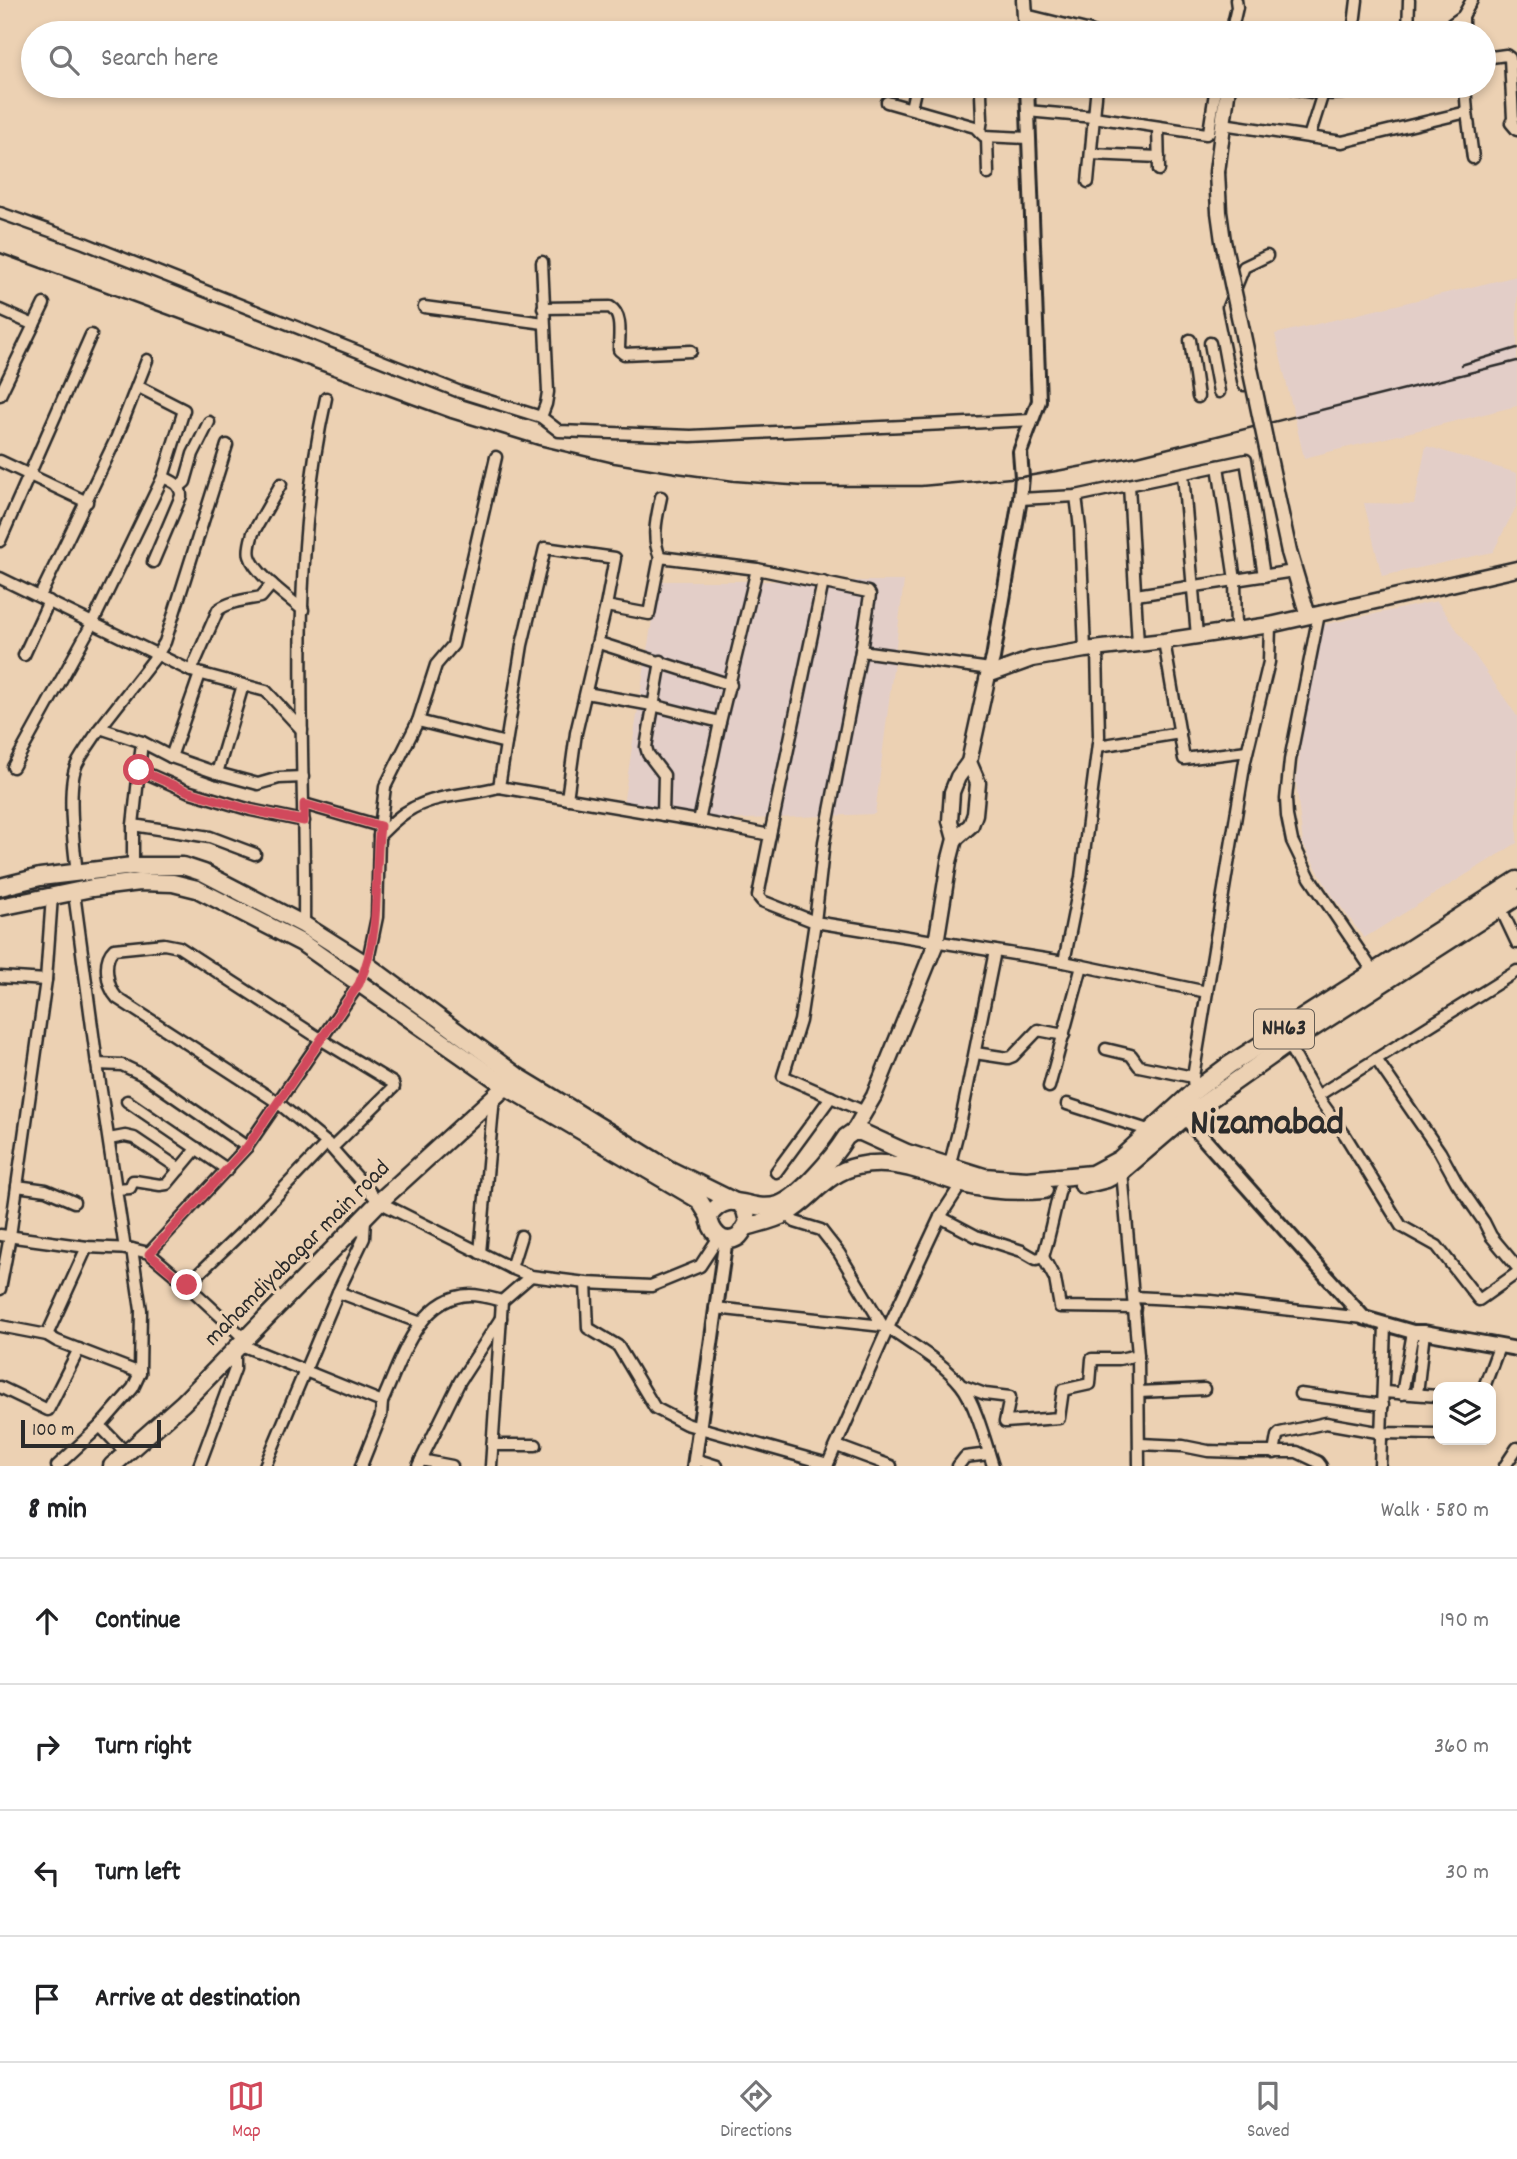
<!DOCTYPE html>
<html lang="en">
<head>
<meta charset="utf-8">
<style>
  :root { --surface:#fff; --page:#f6f6f6; --text:#202124; --muted:#757577; --line:#e0e0e0; --accent:#d1495b }
  body { margin:0; font-family:Dekko,sans-serif; background:var(--page); color:var(--text) }
  .controls { position:absolute; right:21px; bottom:21px; display:grid; overflow:hidden; border-radius:14px; box-shadow:0 4px 10px #0003 }
  .controls button { width:63px; height:63px; display:grid; place-items:center; padding:0; border:0; border-bottom:2px solid var(--line); background:var(--surface); color:var(--text); font:35px sans-serif }
  .scale { position:absolute; left:21px; bottom:18px; width:140px; box-sizing:border-box; padding-left:7px; border:4px solid #2b2b2b; border-top:0; font-size:19px; line-height:24px; white-space:nowrap; color:#2b2b2b; -webkit-text-stroke:5px #ecd1b3; paint-order:stroke }
  .stop { position:absolute; width:21px; height:21px; margin:-16px; border:5px solid #d1495b; border-radius:50%; background:#fff }
  .stop.end { background:#d1495b; border-color:#fff; box-shadow:0 2px 7px #0008 }
  .list { margin:0; padding:0; list-style:none }
  h2 { display:flex; justify-content:space-between; align-items:center; height:91px; margin:0; padding:0 28px; font-size:30px }
  h2 small { font-size:23px; font-weight:400; color:var(--muted) }
  .list li { display:grid; grid-template-columns:46px 1fr auto; gap:21px; align-items:center; box-sizing:border-box; height:126px; padding:0 28px; border-top:2px solid var(--line) }
  .list b { display:block; font-size:26px; white-space:nowrap }
  .list em { font-size:23px; font-style:normal; color:var(--muted) }
  .icon { flex:none; width:38px; height:38px; fill:none; stroke:currentColor; stroke-width:2; stroke-linecap:round; stroke-linejoin:round }
  .map { position:relative; flex:none; width:1517px; height:1466px; overflow:hidden }
  .search { position:absolute; background:var(--surface); box-shadow:0 4px 10px #0003; left:21px; right:21px; top:21px; height:77px; display:flex; align-items:center; gap:18px; box-sizing:border-box; padding:0 24px; border-radius:38px; color:var(--muted); font-size:26px }
  .sheet { height:595px; background:var(--surface) }
  nav { display:flex; justify-content:space-around; align-items:center; box-sizing:border-box; height:98px; border-top:2px solid var(--line); background:var(--surface); font-size:19px; color:var(--muted) }
  nav a { display:grid; justify-items:center; gap:4px }
  nav .on { color:var(--accent) }
  .map>svg:first-child { display:block }
  .built { fill:#e3cec8 }
  .lines { fill:none; stroke-linecap:round; stroke-linejoin:round }
  .minor-casing { stroke:#2b2b2b; stroke-width:15 }
  .tertiary-casing { stroke:#2b2b2b; stroke-width:18 }
  .secondary-casing { stroke:#2b2b2b; stroke-width:19 }
  .primary-casing { stroke:#2b2b2b; stroke-width:21 }
  .trunk-casing { stroke:#2b2b2b; stroke-width:21 }
  .minor { stroke:#ecd1b3; stroke-width:10 }
  .tertiary { stroke:#ecd1b3; stroke-width:12 }
  .secondary { stroke:#ecd1b3; stroke-width:14 }
  .primary { stroke:#ecd1b3; stroke-width:16 }
  .trunk { stroke:#ecd1b3; stroke-width:16 }
  .rail { stroke:#2b2b2b; stroke-width:2.5 }
  .secondary-bridge-casing { stroke:#2b2b2b; stroke-width:19; stroke-linecap:butt }
  .secondary-bridge { stroke:#ecd1b3; stroke-width:14 }
  .route { stroke:#d1495b; stroke-width:9 }
  .labels { text-anchor:middle; dominant-baseline:central; stroke-width:7; stroke-linejoin:round; paint-order:stroke }
  .shield { fill:#ecd1b3; stroke:#655d54; stroke-width:2 }
  .shield-label { font-size:23px; font-weight:bold; fill:#2b2b2b }
  .street-label { font-size:24px; fill:#2b2b2b; stroke:#ecd1b3 }
  .town-label { font-size:38px; font-weight:bold; fill:#2b2b2b; stroke:#ecd1b3 }
</style>
</head>
<body>
<div class="map">
<svg width="1517" height="1466" viewBox="0 0 1517 1466">
  <rect width="100%" height="100%" fill="#ecd1b3"/>
  <filter id="ink" filterUnits="userSpaceOnUse"><feTurbulence type="fractalNoise" baseFrequency=".0143" numOctaves="2"/><feDisplacementMap in="SourceGraphic" scale="14" xChannelSelector="R" yChannelSelector="G"/><feConvolveMatrix kernelMatrix="1 2 1 2 8 2 1 2 1" color-interpolation-filters="sRGB"/></filter>
  <g filter="url(#ink)">
    <!-- built -->
    <g class="built">
      <path d="M1517 276V406L1304 458 1275 334Z"/>
      <path d="M1426 446 1517 473V505L1493 552 1382 576 1364 503 1414 504Z"/>
      <path d="M658 581H904L875 814 699 821 623 805Z"/>
      <path d="M1437 601 1517 716V843L1364 938 1329 891 1303 844 1296 782 1305 712 1321 625Z"/>
    </g>
    <g class="lines">
      <defs>
        <g id="minor">
          <path d="M1463 16V33"/>
          <path d="M1231 33 1237 7 1236 0"/>
          <path d="M1353 33 1357 0"/>
          <path d="M1408 33 1409 0"/>
          <path d="M1439 33 1463 16 1472 0"/>
          <path d="M1484 58 1506 55 1510 58 1513 119 1511 123 1517 130"/>
          <path d="M1285 86C1309 93 1342 99 1365 86"/>
          <path d="M1362 88 1380 92 1405 86"/>
          <path d="M887 102 975 127 984 136 1028 138"/>
          <path d="M911 108 916 86"/>
          <path d="M1027 111 1094 117 1097 86"/>
          <path d="M1467 112 1473 158"/>
          <path d="M1223 124 1342 142 1467 112 1465 86"/>
          <path d="M1158 127 1159 170"/>
          <path d="M980 132 982 119 981 94"/>
          <path d="M987 137 988 174"/>
          <path d="M1309 137 1323 93"/>
          <path d="M1091 154 1159 157"/>
          <path d="M1088 182 1094 117 1206 134 1209 132 1216 86"/>
          <path d="M0 213 84 243 460 392 541 417 559 431 691 436 1032 420"/>
          <path d="M424 307 544 323"/>
          <path d="M543 308 610 307C623 315 619 335 619 350L624 354 691 351"/>
          <path d="M0 310 34 325"/>
          <path d="M1190 340 1198 397"/>
          <path d="M1210 343 1219 392"/>
          <path d="M1244 385 1228 307 1244 267 1267 256"/>
          <path d="M0 395 44 304"/>
          <path d="M541 417 546 404 548 392 542 262"/>
          <path d="M0 461 87 502"/>
          <path d="M1218 466 1235 580 1236 631"/>
          <path d="M1183 474 1197 636"/>
          <path d="M281 484 253 533C251 540 248 549 250 556 255 574 289 598 303 610"/>
          <path d="M1129 485 1138 644"/>
          <path d="M180 486 185 482 193 454 209 422"/>
          <path d="M1076 496 1080 528 1085 650"/>
          <path d="M1020 499 1076 496 1246 460 1264 576"/>
          <path d="M0 541 91 335"/>
          <path d="M660 557C651 537 657 517 661 497"/>
          <path d="M153 562 181 496C181 484 173 482 163 477"/>
          <path d="M0 578 191 671 266 691 302 730"/>
          <path d="M1136 595 1294 571"/>
          <path d="M40 596 116 439 147 360"/>
          <path d="M1319 614 1290 760 1286 799 1287 816 1292 841 1310 878 1373 971"/>
          <path d="M1164 641 1184 759 1247 751"/>
          <path d="M599 643 731 685"/>
          <path d="M861 651 824 842 815 922 1064 962 1207 992"/>
          <path d="M24 655 49 601"/>
          <path d="M661 661 646 747 648 754 664 775 663 815"/>
          <path d="M191 671 218 610C230 601 246 600 261 597L272 584"/>
          <path d="M586 693 652 705 720 722"/>
          <path d="M418 721 436 665 453 645 496 457"/>
          <path d="M100 728 157 655 165 642 227 445"/>
          <path d="M1098 746 1180 733"/>
          <path d="M171 757 200 674"/>
          <path d="M13 767 93 622 163 477 184 410 137 386"/>
          <path d="M139 770 187 791 251 810 304 821"/>
          <path d="M217 773 243 685"/>
          <path d="M567 799 576 733 606 606"/>
          <path d="M304 804 380 826"/>
          <path d="M699 821 499 787 522 645 545 548 615 558 606 606 649 614 660 557 757 569"/>
          <path d="M133 825 142 742"/>
          <path d="M770 835 823 582"/>
          <path d="M379 836C389 826 399 815 413 808 439 794 471 795 499 787"/>
          <path d="M133 866V825L210 837 255 854"/>
          <path d="M77 873C74 848 66 786 77 764 83 752 93 740 100 728L142 742 171 757 217 773 258 784 279 778 303 777"/>
          <path d="M74 893 97 1064 125 1249"/>
          <path d="M1500 907 1517 943"/>
          <path d="M304 925C306 750 287 570 326 398"/>
          <path d="M1064 962 1081 877 1099 736 1097 650"/>
          <path d="M0 977 46 980"/>
          <path d="M1288 1044 1317 1096 1345 1135 1401 1226 1437 1246 1479 1300 1517 1273"/>
          <path d="M1106 1049 1131 1055 1139 1066 1193 1077"/>
          <path d="M975 1053 1008 1058 1013 1056 1038 1030 1064 1035"/>
          <path d="M1376 1059 1440 1152 1457 1183 1484 1222 1491 1236 1517 1267"/>
          <path d="M97 1064 122 1065 143 1075 247 1147"/>
          <path d="M1049 1087 1082 966"/>
          <path d="M1194 1094 1193 1077 1245 761 1269 662 1270 625"/>
          <path d="M1317 1096 1517 971"/>
          <path d="M127 1101 228 1170"/>
          <path d="M1067 1104 1151 1131"/>
          <path d="M865 1112 783 1076 800 1021 815 922 762 901 758 896 770 835 699 821 720 722 757 569 868 592 870 595 861 651 990 669"/>
          <path d="M109 1139 125 1136 134 1138 180 1169"/>
          <path d="M332 1148 394 1087 393 1083 322 1040 179 947 164 944 114 949C102 960 107 987 117 998L277 1102 327 1143 379 1202 511 1268 531 1276 586 1283 651 1286 700 1266 719 1237"/>
          <path d="M949 1167 961 1120 995 951"/>
          <path d="M1122 1171 1138 1355 1139 1466"/>
          <path d="M776 1172 831 1097"/>
          <path d="M17 1186 46 1190 74 1202"/>
          <path d="M116 1189 130 1188 133 1181H135L160 1185 167 1184 197 1148"/>
          <path d="M784 1213 795 1222 821 1230 839 1253 883 1326 888 1328 940 1217 962 1183"/>
          <path d="M940 1217 976 1236 1022 1251 1036 1259 1043 1257C1050 1234 1054 1212 1060 1189"/>
          <path d="M0 1235 87 1247 132 1249 149 1253 187 1285 245 1339"/>
          <path d="M149 1253 247 1147 359 984 367 965 377 917 379 836 385 787 418 721 506 743"/>
          <path d="M480 1253 494 1097"/>
          <path d="M1043 1257 1055 1279 1060 1307 1135 1308"/>
          <path d="M511 1268 521 1236"/>
          <path d="M586 1283 588 1328 618 1346 655 1408 686 1424 828 1464"/>
          <path d="M187 1285 241 1233 327 1143"/>
          <path d="M0 1289 10 1236 46 980 52 896"/>
          <path d="M338 1292 421 1323"/>
          <path d="M1134 1297 1211 1301 1364 1318"/>
          <path d="M715 1308 883 1326"/>
          <path d="M0 1326 47 1335 57 1341 140 1373"/>
          <path d="M47 1335 87 1247"/>
          <path d="M239 1344 382 1402C400 1363 418 1296 470 1295 481 1295 491 1298 502 1301L531 1276"/>
          <path d="M963 1386 985 1394 1010 1397 1005 1422 1059 1418 1063 1390 1090 1384 1092 1359H1119L1138 1355"/>
          <path d="M0 1387 48 1410 79 1349"/>
          <path d="M1484 1387 1499 1347"/>
          <path d="M1139 1392 1204 1389"/>
          <path d="M1384 1392 1438 1396"/>
          <path d="M1300 1394 1383 1405"/>
          <path d="M1402 1394 1413 1332"/>
          <path d="M1417 1394 1424 1332"/>
          <path d="M1140 1444 1183 1446 1208 1451 1239 1452H1297L1318 1462 1321 1466"/>
          <path d="M492 1445H536"/>
          <path d="M837 1446 891 1466"/>
          <path d="M126 1453 100 1426 133 1388 140 1373 141 1310 132 1249"/>
          <path d="M1274 1453 1277 1436 1280 1433 1326 1423 1383 1433 1435 1434"/>
          <path d="M695 1459 717 1466"/>
          <path d="M421 1460 452 1466"/>
          <path d="M57 1466 100 1426"/>
          <path d="M199 1466 235 1369V1349"/>
          <path d="M265 1466 338 1292 364 1238 365 1218"/>
          <path d="M361 1466 381 1416 382 1402"/>
          <path d="M418 1466 460 1381 501 1318"/>
          <path d="M491 1466 502 1301"/>
          <path d="M827 1466 888 1328C913 1346 942 1361 961 1385 975 1402 986 1444 993 1466"/>
          <path d="M958 1466 965 1457 989 1454"/>
          <path d="M1380 1466 1385 1325"/>
          <path d="M1505 1466 1517 1448"/>
        </g>
        <g id="tertiary">
          <path d="M1025 17V33"/>
          <path d="M988 675 993 658 1020 499 1022 477 1020 452 1039 401 1027 86"/>
          <path d="M1180 1112 1364 1318 1413 1332H1424L1517 1349"/>
          <path d="M694 1466 726 1238"/>
        </g>
        <g id="secondary">
          <path d="M1024 0 1025 17 1090 33"/>
          <path d="M1217 172 1228 86"/>
          <path d="M1289 552 1308 616"/>
          <path d="M955 839 971 825 975 814 978 783 969 762"/>
          <path d="M853 1132 874 1096 936 943 949 862 955 839 950 821 952 792 958 777 969 762 988 675 1032 659 1085 650 1164 641 1270 625 1517 569"/>
        </g>
        <path id="primary" d="M112 1466 183 1403 379 1202 516 1077"/>
        <g id="trunk">
          <path d="M0 887 40 877 133 866H183L204 873 304 925 367 965 517 1076 550 1096 670 1170 735 1202"/>
          <path d="M0 907 92 888 140 882 173 883 197 889 302 943 507 1087 699 1200 709 1216"/>
          <path d="M1083 1185 1107 1179 1122 1171 1185 1117 1288 1044 1517 897"/>
          <path d="M740 1204 745 1210 748 1222C745 1227 742 1234 738 1237 722 1247 710 1230 709 1216 730 1186 750 1214 778 1205 800 1198 834 1156 846 1137L853 1132H861L907 1153 984 1177 1027 1180 1092 1174 1120 1159 1193 1092 1229 1065 1517 880"/>
          <path d="M746 1227C759 1223 775 1220 787 1213 813 1198 825 1173 858 1166 896 1158 928 1174 963 1184 990 1191 1016 1192 1044 1190"/>
        </g>
      </defs>
      <!-- minor casing -->
      <use href="#minor" class="minor-casing"/>
      <!-- tertiary casing -->
      <use href="#tertiary" class="tertiary-casing"/>
      <!-- secondary casing -->
      <use href="#secondary" class="secondary-casing"/>
      <!-- primary casing -->
      <use href="#primary" class="primary-casing"/>
      <!-- trunk casing -->
      <use href="#trunk" class="trunk-casing"/>
      <!-- minor -->
      <use href="#minor" class="minor"/>
      <!-- tertiary -->
      <use href="#tertiary" class="tertiary"/>
      <!-- secondary -->
      <use href="#secondary" class="secondary"/>
      <!-- primary -->
      <use href="#primary" class="primary"/>
      <!-- trunk -->
      <use href="#trunk" class="trunk"/>
      <!-- rail -->
      <g class="rail">
        <path d="M0 253 450 418 538 445 614 463 676 473 734 481 803 486H921L1022 477 1062 470 1137 456 1517 361"/>
        <path d="M1461 365 1517 348"/>
      </g>
      <defs>
        <path id="secondary-bridge" d="M1217 172 1219 212 1223 241 1289 552"/>
      </defs>
      <!-- secondary-bridge casing -->
      <use href="#secondary-bridge" class="secondary-bridge-casing"/>
      <!-- secondary-bridge -->
      <use href="#secondary-bridge" class="secondary-bridge"/>
    </g>
  </g>
  <g class="lines" filter="url(#ink)">
    <!-- route -->
    <path class="route" d="M139 770 187 791 251 810 304 821V804L380 826C373 881 383 930 359 984L247 1147 149 1254 187 1285"/>
  </g>
  <g class="labels">
    <!-- shield labels -->
    <rect class="shield" x="1254" y="1009.5" width="60" height="39" rx="5"/>
    <g class="shield-label">
      <text x="1284" y="1029">NH63</text>
    </g>
    <!-- street labels -->
    <g class="street-label">
      <text transform="translate(298 1254) rotate(-45)">mahamdiyabagar main road</text>
    </g>
    <!-- town labels -->
    <g class="town-label">
      <text x="1267" y="1125">Nizamabad</text>
    </g>
  </g>
</svg>
<div class="controls">
<button><svg class="icon" aria-label="layers" viewBox="0 0 24 24"><path d="M12 4l9 5-9 5-9-5zM3 14l9 5 9-5"/></svg></button>
</div>
<div class="scale">100 m</div>
<div class="stop" style="left:139px;top:770px"></div>
<div class="stop end" style="left:187px;top:1285px"></div>
<div class="search"><svg class="icon" aria-label="search" viewBox="0 0 24 24"><circle cx="10" cy="10" r="6"/><path d="M15 15l6 6"/></svg>Search here</div>
</div>
<section class="sheet">
<h2>8 min<small>Walk · 580 m</small></h2>
<ul class="list">
<li><svg class="icon" aria-label="ahead" viewBox="0 0 24 24"><path d="M12 20V5M6 11l6-6 6 6"/></svg><div><b>Continue</b></div><em>190 m</em></li>
<li><svg class="icon" aria-label="right" viewBox="0 0 24 24"><path d="M7 20v-9h11M14 6l5 5-5 5"/></svg><div><b>Turn right</b></div><em>360 m</em></li>
<li><svg class="icon" aria-label="left" viewBox="0 0 24 24"><path d="M17 20v-9H6M10 6l-5 5 5 5"/></svg><div><b>Turn left</b></div><em>30 m</em></li>
<li><svg class="icon" aria-label="arrive" viewBox="0 0 24 24"><path d="M6 21V4h12l-3 4 3 4H6"/></svg><div><b>Arrive at destination</b></div></li>
</ul>
</section>
<nav>
<a class="on"><svg class="icon" aria-label="map" viewBox="0 0 24 24"><path d="M3 6l6-2 6 2 6-2v14l-6 2-6-2-6 2zM9 4v14M15 6v14"/></svg>Map</a>
<a><svg class="icon" aria-label="directions" viewBox="0 0 24 24"><path d="M12 3l9 9-9 9-9-9zM9 14v-3h6M13 9l2 2-2 2"/></svg>Directions</a>
<a><svg class="icon" aria-label="saved" viewBox="0 0 24 24"><path d="M7 4h10v16l-5-4-5 4z"/></svg>Saved</a>
</nav>
</body>
</html>
